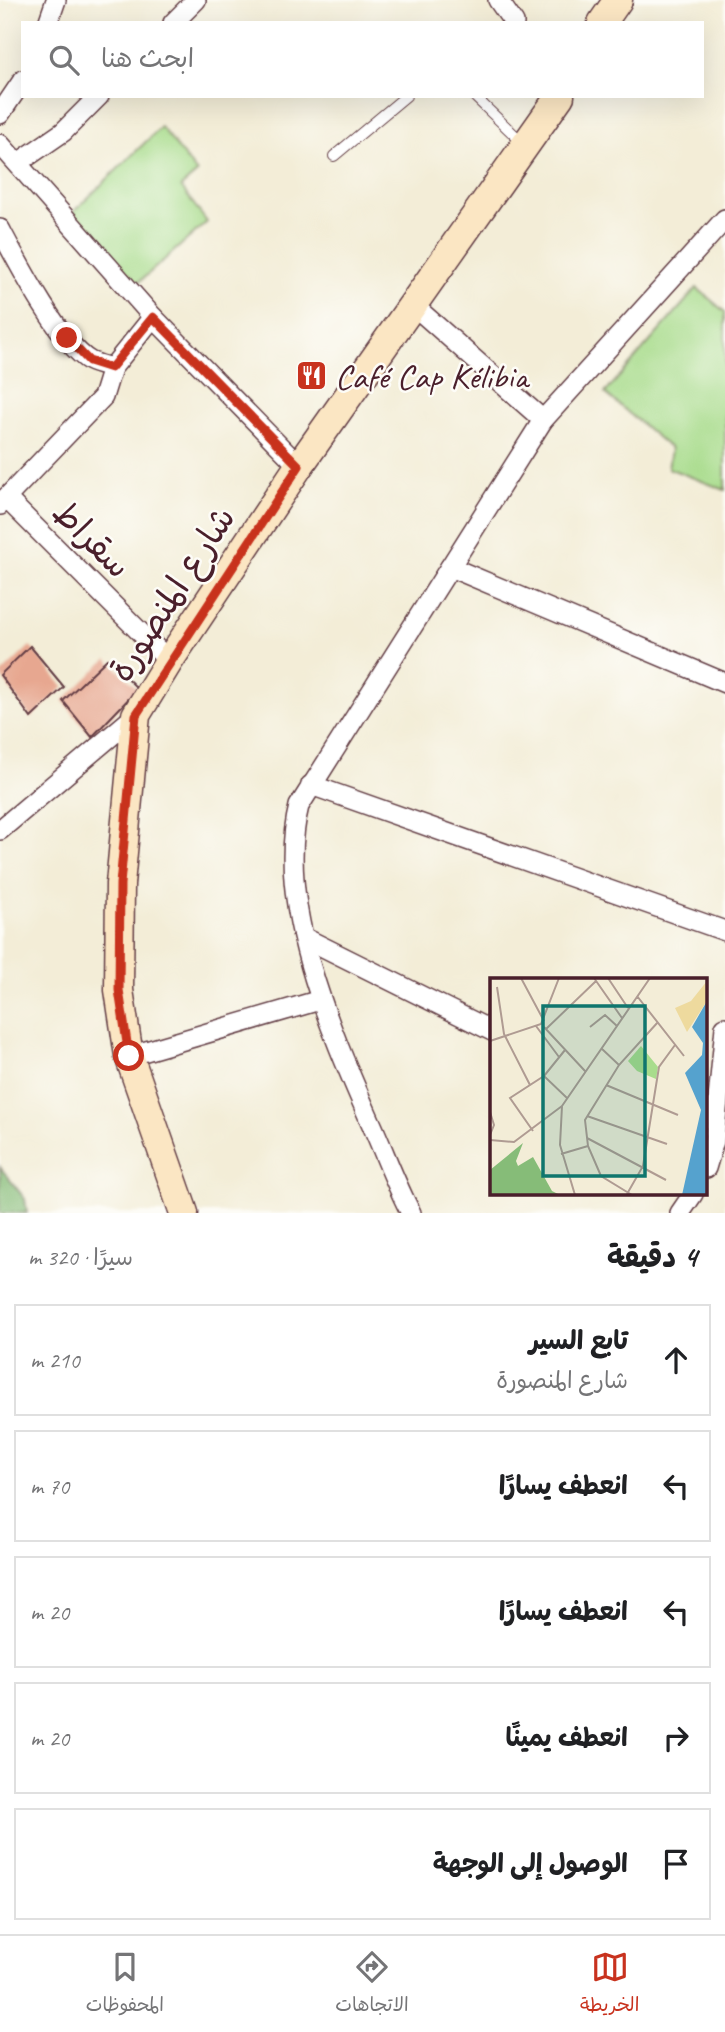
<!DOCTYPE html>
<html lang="ar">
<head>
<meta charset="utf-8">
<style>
  :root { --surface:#fff; --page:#f6f6f6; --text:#202124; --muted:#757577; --line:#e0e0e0; --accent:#c8321e }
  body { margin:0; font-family:Caveat,"Playpen Sans Arabic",sans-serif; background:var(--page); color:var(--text); direction:rtl }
  .stop { position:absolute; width:21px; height:21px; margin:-16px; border:5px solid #c8321e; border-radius:50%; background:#fff }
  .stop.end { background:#c8321e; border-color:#fff; box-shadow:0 2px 7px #0008 }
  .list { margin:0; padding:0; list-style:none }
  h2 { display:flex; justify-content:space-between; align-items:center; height:91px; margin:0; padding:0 28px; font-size:30px }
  h2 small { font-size:23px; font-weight:400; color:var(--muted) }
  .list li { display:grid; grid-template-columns:46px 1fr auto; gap:21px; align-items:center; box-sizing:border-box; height:112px; margin:0 14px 14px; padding:0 14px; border:2px solid var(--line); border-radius:0px }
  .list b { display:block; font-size:26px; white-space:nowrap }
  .list p { margin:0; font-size:23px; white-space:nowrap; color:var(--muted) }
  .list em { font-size:23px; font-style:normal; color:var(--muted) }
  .icon { flex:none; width:38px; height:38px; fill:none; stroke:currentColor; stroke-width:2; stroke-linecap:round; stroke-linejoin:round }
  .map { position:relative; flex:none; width:725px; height:1213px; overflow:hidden; direction:ltr }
  .search { position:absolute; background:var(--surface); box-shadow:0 7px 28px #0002; left:21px; right:21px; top:21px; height:77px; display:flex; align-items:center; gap:18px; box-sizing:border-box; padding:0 24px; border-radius:0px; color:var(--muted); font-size:26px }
  .sheet { height:721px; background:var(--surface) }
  nav { display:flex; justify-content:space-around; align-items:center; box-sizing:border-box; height:98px; border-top:2px solid var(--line); background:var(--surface); font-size:19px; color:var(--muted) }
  nav a { display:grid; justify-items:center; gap:4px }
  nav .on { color:var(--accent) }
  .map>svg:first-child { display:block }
  .green { fill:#a8dc8c; stroke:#797e5c; stroke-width:2 }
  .forest { fill:#86bc78; stroke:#686e52; stroke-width:2 }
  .building { fill:#e7a790 }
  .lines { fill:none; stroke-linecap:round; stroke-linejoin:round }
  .lane-casing { stroke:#633e45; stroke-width:12 }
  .street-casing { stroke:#633e45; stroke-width:22 }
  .secondary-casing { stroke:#633e45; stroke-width:31 }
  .lane { stroke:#fff; stroke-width:10 }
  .street { stroke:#fff; stroke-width:19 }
  .secondary { stroke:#fbe6c3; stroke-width:28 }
  .route { stroke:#c8321e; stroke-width:9 }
  .labels { text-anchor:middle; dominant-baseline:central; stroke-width:5; stroke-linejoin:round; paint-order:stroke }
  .poi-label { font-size:35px; fill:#4a1f2b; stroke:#fdfcf7; text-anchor:start }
  .street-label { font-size:35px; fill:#4a1f2b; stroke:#fdfcf7 }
  .inset-road { fill:none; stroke:#af9b92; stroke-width:2 }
  .view { fill:#0f766e; fill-opacity:0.15; stroke:#0f766e; stroke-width:3.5 }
  .inset-edge { fill:none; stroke:#4a1f2b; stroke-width:3.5 }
</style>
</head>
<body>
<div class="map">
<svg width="725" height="1213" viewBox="0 0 725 1213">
  <rect width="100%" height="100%" fill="#fdfcf7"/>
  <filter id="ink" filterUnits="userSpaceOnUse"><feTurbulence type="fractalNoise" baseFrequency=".0143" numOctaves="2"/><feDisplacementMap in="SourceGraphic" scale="14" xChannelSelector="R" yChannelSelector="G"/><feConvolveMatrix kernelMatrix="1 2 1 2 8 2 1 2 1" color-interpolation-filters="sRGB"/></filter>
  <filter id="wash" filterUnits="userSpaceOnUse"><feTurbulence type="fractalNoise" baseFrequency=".00686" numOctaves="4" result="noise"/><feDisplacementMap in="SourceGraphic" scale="28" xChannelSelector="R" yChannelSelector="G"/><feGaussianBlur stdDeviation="1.57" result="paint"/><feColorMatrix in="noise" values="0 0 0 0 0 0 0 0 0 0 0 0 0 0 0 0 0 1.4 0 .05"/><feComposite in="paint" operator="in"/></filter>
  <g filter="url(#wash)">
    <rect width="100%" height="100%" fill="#f3edd7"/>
    <!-- green -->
    <g class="green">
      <path d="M161 127 197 173 181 187 207 222 131 289 64 221Z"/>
      <path d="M697 288 725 312V490L668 468 671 449 605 393Z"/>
    </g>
    <!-- forest -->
    <path class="forest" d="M0 1167 25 1199 27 1213H0Z"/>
    <g id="blocks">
      <!-- building -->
      <g class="building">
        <path d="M30 646 64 687 31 718 0 675Z"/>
        <path d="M107 659 138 689 92 737 63 701Z"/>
      </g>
    </g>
  </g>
  <g filter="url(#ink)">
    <use href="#blocks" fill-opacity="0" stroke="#633e45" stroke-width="2"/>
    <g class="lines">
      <defs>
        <g id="lane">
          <path d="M474 96 524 144"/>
          <path d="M334 156 406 96"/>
        </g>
        <g id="street">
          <path d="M498 0 514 23"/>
          <path d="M48 23 56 0"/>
          <path d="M173 23 196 0"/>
          <path d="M0 114 23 80"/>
          <path d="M0 144 153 317 299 466"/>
          <path d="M18 163 63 132 99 96"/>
          <path d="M0 229C17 261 60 344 90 361 96 364 105 366 112 368"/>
          <path d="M413 305 543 420"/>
          <path d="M6 498 103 397 112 368 153 317"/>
          <path d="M0 505 6 498 169 661"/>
          <path d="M450 567 725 683"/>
          <path d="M311 785 725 931"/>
          <path d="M0 830 136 715"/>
          <path d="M305 938 492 1031"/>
          <path d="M129 1056 320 1000"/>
          <path d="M706 1168 714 1141 725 1027"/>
          <path d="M411 1213C396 1185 385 1154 372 1125 333 1036 274 904 299 806L543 420 725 219"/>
          <path d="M680 1213 693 1194"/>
        </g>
        <g id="secondary">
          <path d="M602 23 618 0"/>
          <path d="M184 1213 129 1056 119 990 120 884 136 715 169 661 299 466 560 96"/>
        </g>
      </defs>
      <!-- lane casing -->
      <use href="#lane" class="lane-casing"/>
      <!-- street casing -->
      <use href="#street" class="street-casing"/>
      <!-- secondary casing -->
      <use href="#secondary" class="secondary-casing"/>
      <!-- lane -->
      <use href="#lane" class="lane"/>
      <!-- street -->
      <use href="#street" class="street"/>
      <!-- secondary -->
      <use href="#secondary" class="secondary"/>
    </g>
  </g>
  <g class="lines" filter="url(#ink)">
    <!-- route -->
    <path class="route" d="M67 338 89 361 111 368 153 317 299 466 136 715 120 884 119 990 129 1056"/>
  </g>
  <!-- icons -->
  <defs>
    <symbol id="restaurant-square" viewBox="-11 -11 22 22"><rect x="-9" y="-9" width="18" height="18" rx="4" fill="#c8321e" stroke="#fdfcf7"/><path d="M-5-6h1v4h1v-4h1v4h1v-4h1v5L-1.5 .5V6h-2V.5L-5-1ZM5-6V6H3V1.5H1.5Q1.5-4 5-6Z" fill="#fff"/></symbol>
  </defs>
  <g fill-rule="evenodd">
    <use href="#restaurant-square" x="294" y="358" width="35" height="35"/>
  </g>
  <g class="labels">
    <!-- poi labels -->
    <g class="poi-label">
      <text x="335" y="376">Café Cap Kélibia</text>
    </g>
    <!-- street labels -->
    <g class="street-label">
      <text transform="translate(92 539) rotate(45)">سقراط</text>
      <text transform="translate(172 594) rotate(-57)">شارع المنصورة</text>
    </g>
  </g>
  <!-- overview -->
  <g transform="translate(490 978)">
    <rect width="217" height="217" fill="#f3edd7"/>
    <path d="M151 68 168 89 166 101 147 93 138 83Z" fill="#a8dc8c"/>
    <path d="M33 165 26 183 28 188 43 179 62 213 70 217H0V192Z" fill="#86bc78"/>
    <path d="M217 3V23L197 54 185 30 201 23Z" fill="#eeda9e"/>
    <path d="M217 23V217H192L211 132 195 95 212 77 213 65 202 49Z" fill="#55a2ce"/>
    <path class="inset-road" d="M31 0 54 43M104 0 132 40M118 0 138 30M7 9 14 56 40 107M147 18 194 78M46 48 69 79M54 49 95 93M100 49 115 37 127 48M56 51 106 3M0 63 51 46 69 0M111 70 129 87M54 98 75 72M116 107 188 137M0 134 4 147 0 157M97 138 177 166M43 153 20 120 54 98 77 120M97 160 176 202M0 162 24 164 72 128M71 176 98 168M137 216 153 188 169 89 185 67M85 217 70 167 72 128 160 0M142 217 111 198 98 168 95 142 129 87 168 44"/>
    <path class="view" d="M53 28H155V198H53Z"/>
    <rect width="217" height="217" class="inset-edge"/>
  </g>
</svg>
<div class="stop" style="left:129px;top:1056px"></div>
<div class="stop end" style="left:67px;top:338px"></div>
<div class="search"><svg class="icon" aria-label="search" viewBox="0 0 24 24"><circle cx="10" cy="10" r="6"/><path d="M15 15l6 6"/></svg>ابحث هنا</div>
</div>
<section class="sheet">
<h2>4 دقيقة<small>سيرًا · 320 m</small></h2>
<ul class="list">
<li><svg class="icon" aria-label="ahead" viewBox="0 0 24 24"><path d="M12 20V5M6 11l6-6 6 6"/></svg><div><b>تابع السير</b><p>شارع المنصورة</p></div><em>210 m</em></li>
<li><svg class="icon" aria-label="left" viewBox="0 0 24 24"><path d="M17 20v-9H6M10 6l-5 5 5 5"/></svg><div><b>انعطف يسارًا</b></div><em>70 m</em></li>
<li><svg class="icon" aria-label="left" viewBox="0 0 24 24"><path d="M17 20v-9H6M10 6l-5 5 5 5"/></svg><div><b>انعطف يسارًا</b></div><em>20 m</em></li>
<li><svg class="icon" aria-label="right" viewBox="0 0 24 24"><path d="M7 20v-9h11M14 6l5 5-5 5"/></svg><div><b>انعطف يمينًا</b></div><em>20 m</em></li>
<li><svg class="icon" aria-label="arrive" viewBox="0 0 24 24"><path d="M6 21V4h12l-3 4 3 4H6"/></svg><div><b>الوصول إلى الوجهة</b></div></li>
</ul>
</section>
<nav>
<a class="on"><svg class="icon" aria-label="map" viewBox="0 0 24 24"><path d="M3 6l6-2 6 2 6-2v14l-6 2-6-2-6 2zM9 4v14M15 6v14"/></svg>الخريطة</a>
<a><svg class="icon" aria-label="directions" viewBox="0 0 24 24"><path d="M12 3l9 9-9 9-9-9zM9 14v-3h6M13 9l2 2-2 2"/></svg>الاتجاهات</a>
<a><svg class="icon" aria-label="saved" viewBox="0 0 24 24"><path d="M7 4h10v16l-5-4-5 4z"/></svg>المحفوظات</a>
</nav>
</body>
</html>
